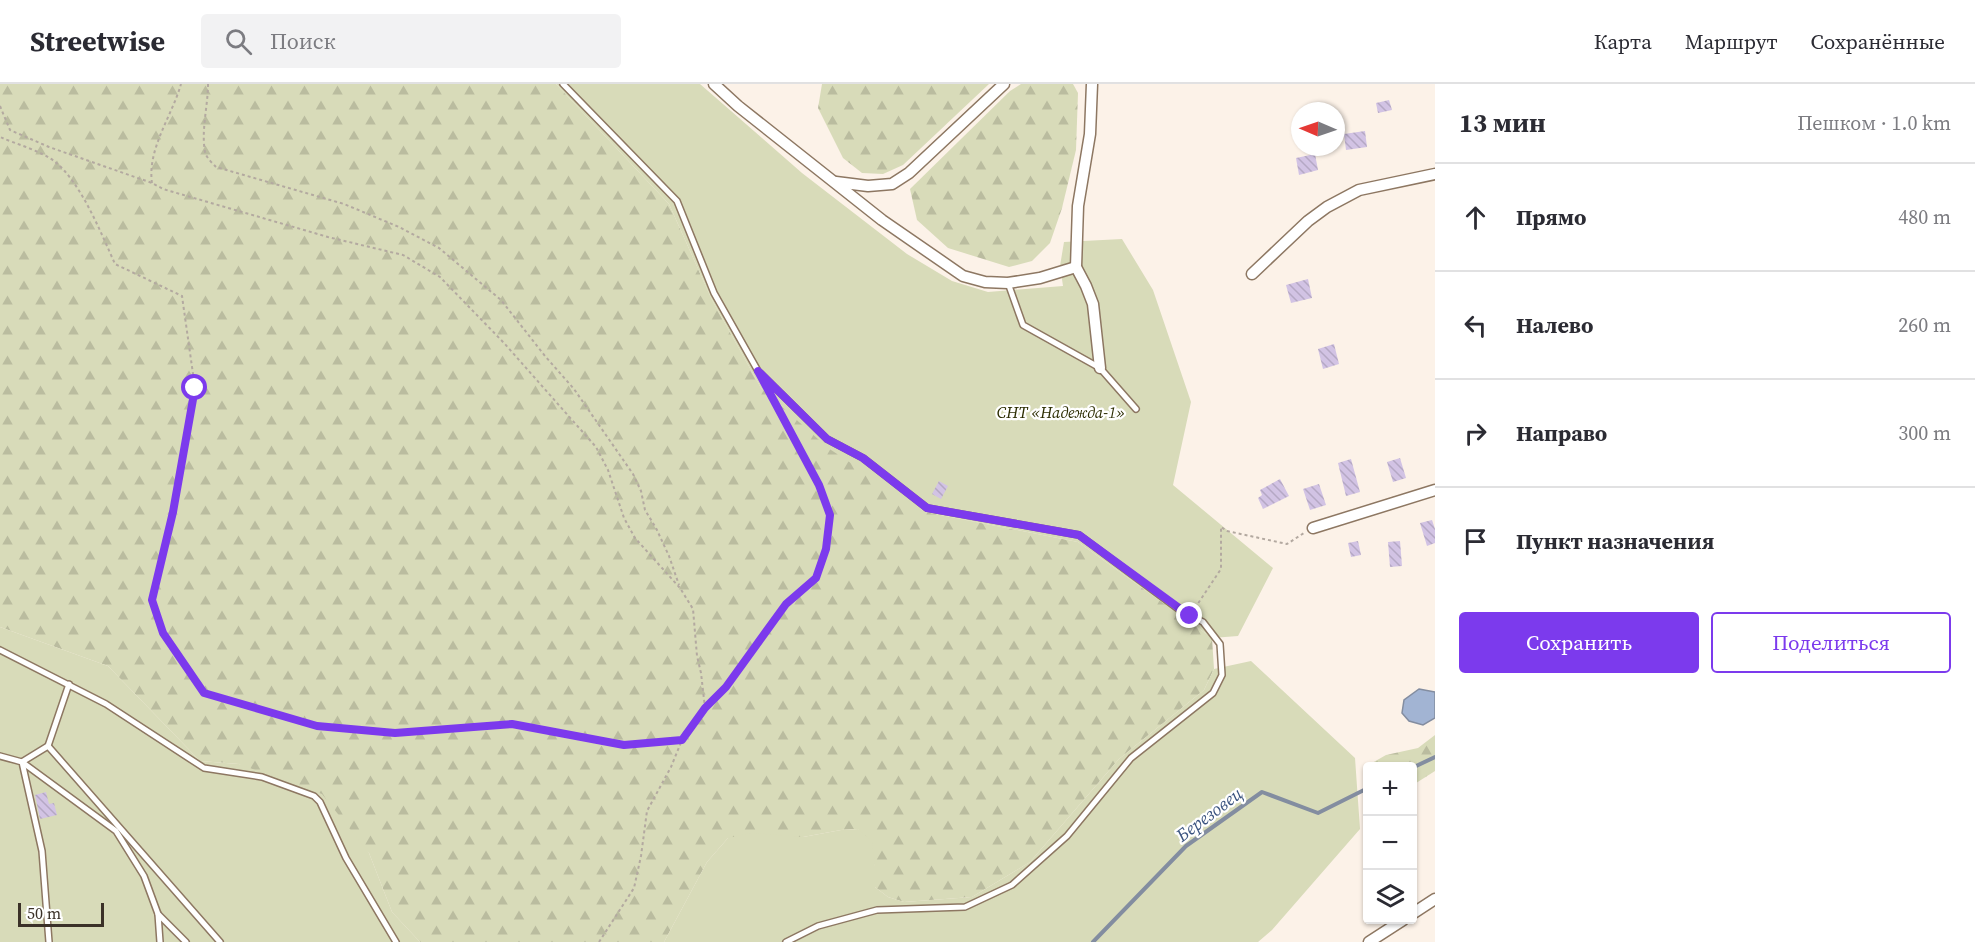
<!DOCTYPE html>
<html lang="ru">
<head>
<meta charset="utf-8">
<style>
  :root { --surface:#fff; --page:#f2f2f3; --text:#2b2b33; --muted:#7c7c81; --line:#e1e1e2; --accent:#7c3aed }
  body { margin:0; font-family:"Source Serif 4",serif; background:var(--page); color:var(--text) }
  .controls { position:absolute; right:18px; bottom:18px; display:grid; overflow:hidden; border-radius:6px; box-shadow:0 2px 4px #0004 }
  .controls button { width:54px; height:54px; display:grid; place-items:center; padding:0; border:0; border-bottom:2px solid var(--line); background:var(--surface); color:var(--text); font:30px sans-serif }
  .compass { position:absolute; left:1291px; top:18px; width:54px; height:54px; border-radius:50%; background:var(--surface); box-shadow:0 2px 4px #0004; rotate:272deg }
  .scale { position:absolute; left:18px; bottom:15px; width:86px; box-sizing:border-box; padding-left:6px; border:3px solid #3b3128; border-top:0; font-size:16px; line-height:21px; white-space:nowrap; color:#3b3128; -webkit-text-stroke:4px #fff; paint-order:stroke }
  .stop { position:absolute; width:18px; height:18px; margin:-14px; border:4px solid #7c3aed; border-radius:50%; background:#fff }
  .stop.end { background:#7c3aed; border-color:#fff; box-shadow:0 2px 6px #0008 }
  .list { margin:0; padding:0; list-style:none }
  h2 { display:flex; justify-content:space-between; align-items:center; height:78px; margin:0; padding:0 24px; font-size:26px }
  h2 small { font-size:20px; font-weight:400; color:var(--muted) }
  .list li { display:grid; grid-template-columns:39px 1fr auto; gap:18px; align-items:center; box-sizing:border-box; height:108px; padding:0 24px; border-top:2px solid var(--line) }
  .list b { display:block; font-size:22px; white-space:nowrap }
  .list em { font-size:20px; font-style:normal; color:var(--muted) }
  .actions { display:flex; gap:12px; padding:18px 24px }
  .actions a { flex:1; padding:14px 0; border:2px solid var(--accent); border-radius:6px; text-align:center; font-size:21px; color:var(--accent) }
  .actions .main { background:var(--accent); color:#fff }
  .icon { flex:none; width:33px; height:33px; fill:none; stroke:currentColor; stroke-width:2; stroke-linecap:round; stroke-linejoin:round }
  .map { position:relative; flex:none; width:1435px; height:858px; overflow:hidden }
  header { display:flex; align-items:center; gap:36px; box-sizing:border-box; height:84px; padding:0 30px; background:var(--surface); border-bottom:2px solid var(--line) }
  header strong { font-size:28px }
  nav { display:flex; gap:33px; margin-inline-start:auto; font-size:21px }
  .search { width:420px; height:54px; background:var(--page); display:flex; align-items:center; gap:15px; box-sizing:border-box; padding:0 21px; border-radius:6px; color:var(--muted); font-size:22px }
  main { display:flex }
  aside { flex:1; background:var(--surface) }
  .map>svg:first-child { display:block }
  .forest { fill:url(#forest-firs) }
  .green { fill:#d8dbb9 }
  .water { fill:#a2b4d3; stroke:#838da0; stroke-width:1.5 }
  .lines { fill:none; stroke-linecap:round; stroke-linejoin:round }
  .stream { stroke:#838da0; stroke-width:4 }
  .building { fill:url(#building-back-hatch) }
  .lane-casing { stroke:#8d7762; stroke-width:8 }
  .street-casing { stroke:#8d7762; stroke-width:13 }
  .path { stroke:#b3a9a0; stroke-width:2; stroke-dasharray:3 3; stroke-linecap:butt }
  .lane { stroke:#fff; stroke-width:5 }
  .street { stroke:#fff; stroke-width:10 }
  .route { stroke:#7c3aed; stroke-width:8 }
  .labels { text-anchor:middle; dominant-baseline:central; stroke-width:4.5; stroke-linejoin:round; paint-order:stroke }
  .park-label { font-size:16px; font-style:italic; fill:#2b2c00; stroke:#fff }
  .water-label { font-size:18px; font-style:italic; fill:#3a537f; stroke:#fff }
</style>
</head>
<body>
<header>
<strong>Streetwise</strong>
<div class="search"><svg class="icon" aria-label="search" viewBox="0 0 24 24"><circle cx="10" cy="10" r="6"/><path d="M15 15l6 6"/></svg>Поиск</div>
<nav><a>Карта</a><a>Маршрут</a><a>Сохранённые</a></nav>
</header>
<main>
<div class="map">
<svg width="1435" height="858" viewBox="0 0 1435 858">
  <defs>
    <pattern id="forest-firs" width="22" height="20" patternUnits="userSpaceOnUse" patternTransform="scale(1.5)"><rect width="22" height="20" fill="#d8dbb9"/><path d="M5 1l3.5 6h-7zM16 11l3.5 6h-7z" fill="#babc9f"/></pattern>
    <pattern id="building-back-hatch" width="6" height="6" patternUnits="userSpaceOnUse" patternTransform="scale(1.5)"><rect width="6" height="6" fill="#d2c3e4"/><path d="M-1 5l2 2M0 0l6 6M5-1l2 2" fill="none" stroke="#b5a8c4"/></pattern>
  </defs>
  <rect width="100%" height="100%" fill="#fcf2e8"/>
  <!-- forest -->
  <g class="forest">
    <path d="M0 0H556L669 120 712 216 761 304 925 428 1078 458 1212 554 1214 585 1204 606 1119 675 1030 778 972 813 904 818 888 813 875 803V782L858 745 841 746 803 753 728 754 707 778 664 858H420L392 828 369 769 239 680 200 677 108 582 0 543Z"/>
    <path d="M822 0H989L903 81 883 90 862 89 843 74 818 24Z"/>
    <path d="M1021 0H1073L1078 9 1076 66 1062 124 1050 159 1032 177 1009 183 948 164 917 136 910 105 1010 7Z"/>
    <path d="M1435 651V687L1413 701 1412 682H1371L1372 679 1386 671 1418 664Z"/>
  </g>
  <!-- green -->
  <g class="green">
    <path d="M556 0H700L802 89 907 170 952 197 988 208 1063 202 1060 182 1064 158 1122 155 1153 206 1191 318 1173 401 1273 484 1238 552 1212 554 1078 458 925 428 828 364 761 304 712 216 669 120Z"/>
    <path d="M0 543 108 582 200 677 239 680 322 710 369 769 392 828 420 858H0Z"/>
    <path d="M1251 577 1355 674 1360 745 1272 846 1258 858H664L707 778 728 754 751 749 803 753 841 746 858 745 872 757 875 782V803L888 813 904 818 972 813 1030 778 1119 675 1204 606 1214 585Z"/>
  </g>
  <!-- water -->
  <path class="water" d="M1419 605 1435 608V634L1423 641 1409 637 1402 629 1404 616Z"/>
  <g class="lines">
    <!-- stream -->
    <g class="stream">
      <path d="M1412 684 1435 673"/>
      <path d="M1093 858 1186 762 1262 708 1318 729 1368 704"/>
    </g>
  </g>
  <!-- building -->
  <g class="building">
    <path d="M1389 16 1392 26 1378 29 1376 19Z"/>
    <path d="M1365 47 1367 63 1346 66 1344 50Z"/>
    <path d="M1315 70 1318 86 1299 91 1296 74Z"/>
    <path d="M1308 195 1312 214 1291 219 1286 201Z"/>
    <path d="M1334 260 1339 280 1323 285 1318 265Z"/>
    <path d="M1400 374 1406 394 1393 398 1387 378Z"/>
    <path d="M1351 375 1360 408 1346 412 1338 379Z"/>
    <path d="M1280 395 1289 412 1263 425 1258 414 1262 411 1260 406Z"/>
    <path d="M939 397 948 402 941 415 932 410Z"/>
    <path d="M1319 400 1326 421 1310 426 1303 405Z"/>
    <path d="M1432 436 1435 445V459L1427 462 1420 439Z"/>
    <path d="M1358 457 1361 471 1351 473 1348 459Z"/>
    <path d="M1400 457 1402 482 1390 483 1388 458Z"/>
    <path d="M46 708 49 720 54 719 57 731 40 735 35 711Z"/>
  </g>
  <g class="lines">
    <defs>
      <g id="lane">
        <path d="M563 0 677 117 714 209 758 287 827 355 863 374 927 424 1079 451 1181 527 1203 538 1220 560 1222 591 1213 609 1131 674 1067 752 1012 801 965 823 877 826 818 842 786 858"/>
        <path d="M1008 199 1023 241 1100 284 1136 325"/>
        <path d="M0 566 106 620 204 684 262 693 314 712 320 718 346 774 396 858"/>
        <path d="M69 600 48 662 22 678 116 747 144 792 158 830 186 858"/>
        <path d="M48 662 220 858"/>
        <path d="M0 672 22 678 42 767 49 858"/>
        <path d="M158 830 160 858"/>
      </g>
      <g id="street">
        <path d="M714 0 738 22 882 136 963 192 985 198 1008 199 1040 194 1076 183"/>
        <path d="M1092 0 1090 50 1078 122 1076 183 1086 202 1093 220 1100 284"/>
        <path d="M836 98 868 102 892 100 909 89 1004 0"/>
        <path d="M1252 190 1308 137 1327 123 1359 106 1435 90"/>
        <path d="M1313 444 1435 406"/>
        <path d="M1412 830 1435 815"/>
        <path d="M1369 858 1403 836"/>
      </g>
    </defs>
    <!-- lane casing -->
    <use href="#lane" class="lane-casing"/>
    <!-- street casing -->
    <use href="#street" class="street-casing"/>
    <!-- path -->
    <g class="path">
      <path d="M208 0C208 22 201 46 205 68 206 73 212 79 216 83L344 120 399 143 439 164 501 216 545 272 574 305 633 390 641 407 645 426 656 444 669 472 679 501"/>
      <path d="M0 22 10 46 49 63 152 99 163 105 328 153 403 171 440 193 504 259 596 363 608 386 624 434 635 454 680 504 693 525 697 572 701 589 705 624 682 656 624 661 512 640 395 649 317 642 204 609 163 549 152 516 173 428 195 304 182 212 115 180C101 149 81 98 54 77 41 67 16 60 0 53"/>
      <path d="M152 99C147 65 172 32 181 0"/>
      <path d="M1195 524 1221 485V443L1227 447 1287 460 1304 449"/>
      <path d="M705 624 726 603 786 520 816 494 826 465 830 431 819 401 771 312"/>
      <path d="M599 858 634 804 641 772 647 727 671 683 682 656"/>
    </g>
    <!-- lane -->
    <use href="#lane" class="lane"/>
    <!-- street -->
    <use href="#street" class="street"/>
  </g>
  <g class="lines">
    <!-- route -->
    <path class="route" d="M195 304 173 428 152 516 163 549 204 609 317 642 395 649 512 640 624 661 682 656 705 624 726 603 786 520 816 494 826 465 830 431 819 401 758 287 827 355 863 374 927 424 1079 451 1190 532"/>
  </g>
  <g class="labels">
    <!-- park labels -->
    <g class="park-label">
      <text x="1061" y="328">СНТ «Надежда-1»</text>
    </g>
    <!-- water labels -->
    <g class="water-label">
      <text transform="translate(1209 730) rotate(-37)">Березовец</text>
    </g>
  </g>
</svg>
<div class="controls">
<button>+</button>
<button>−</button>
<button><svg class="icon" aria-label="layers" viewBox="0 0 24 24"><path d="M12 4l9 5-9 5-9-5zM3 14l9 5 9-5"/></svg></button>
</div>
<svg class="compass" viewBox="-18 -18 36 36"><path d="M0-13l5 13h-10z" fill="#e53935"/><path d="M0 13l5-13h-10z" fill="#7c7c81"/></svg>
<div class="scale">50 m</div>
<div class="stop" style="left:195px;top:304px"></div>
<div class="stop end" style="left:1190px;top:532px"></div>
</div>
<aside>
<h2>13 мин<small>Пешком · 1.0 km</small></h2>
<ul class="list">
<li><svg class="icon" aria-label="ahead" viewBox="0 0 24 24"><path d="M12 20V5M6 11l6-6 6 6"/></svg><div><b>Прямо</b></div><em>480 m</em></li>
<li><svg class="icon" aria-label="left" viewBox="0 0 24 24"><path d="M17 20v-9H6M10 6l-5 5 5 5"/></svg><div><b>Налево</b></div><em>260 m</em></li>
<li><svg class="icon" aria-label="right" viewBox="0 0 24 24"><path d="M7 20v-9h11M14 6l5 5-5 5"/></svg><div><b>Направо</b></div><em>300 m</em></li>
<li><svg class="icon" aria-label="arrive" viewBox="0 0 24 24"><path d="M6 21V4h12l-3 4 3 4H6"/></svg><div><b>Пункт назначения</b></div></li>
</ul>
<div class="actions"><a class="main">Сохранить</a><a>Поделиться</a></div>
</aside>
</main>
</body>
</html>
